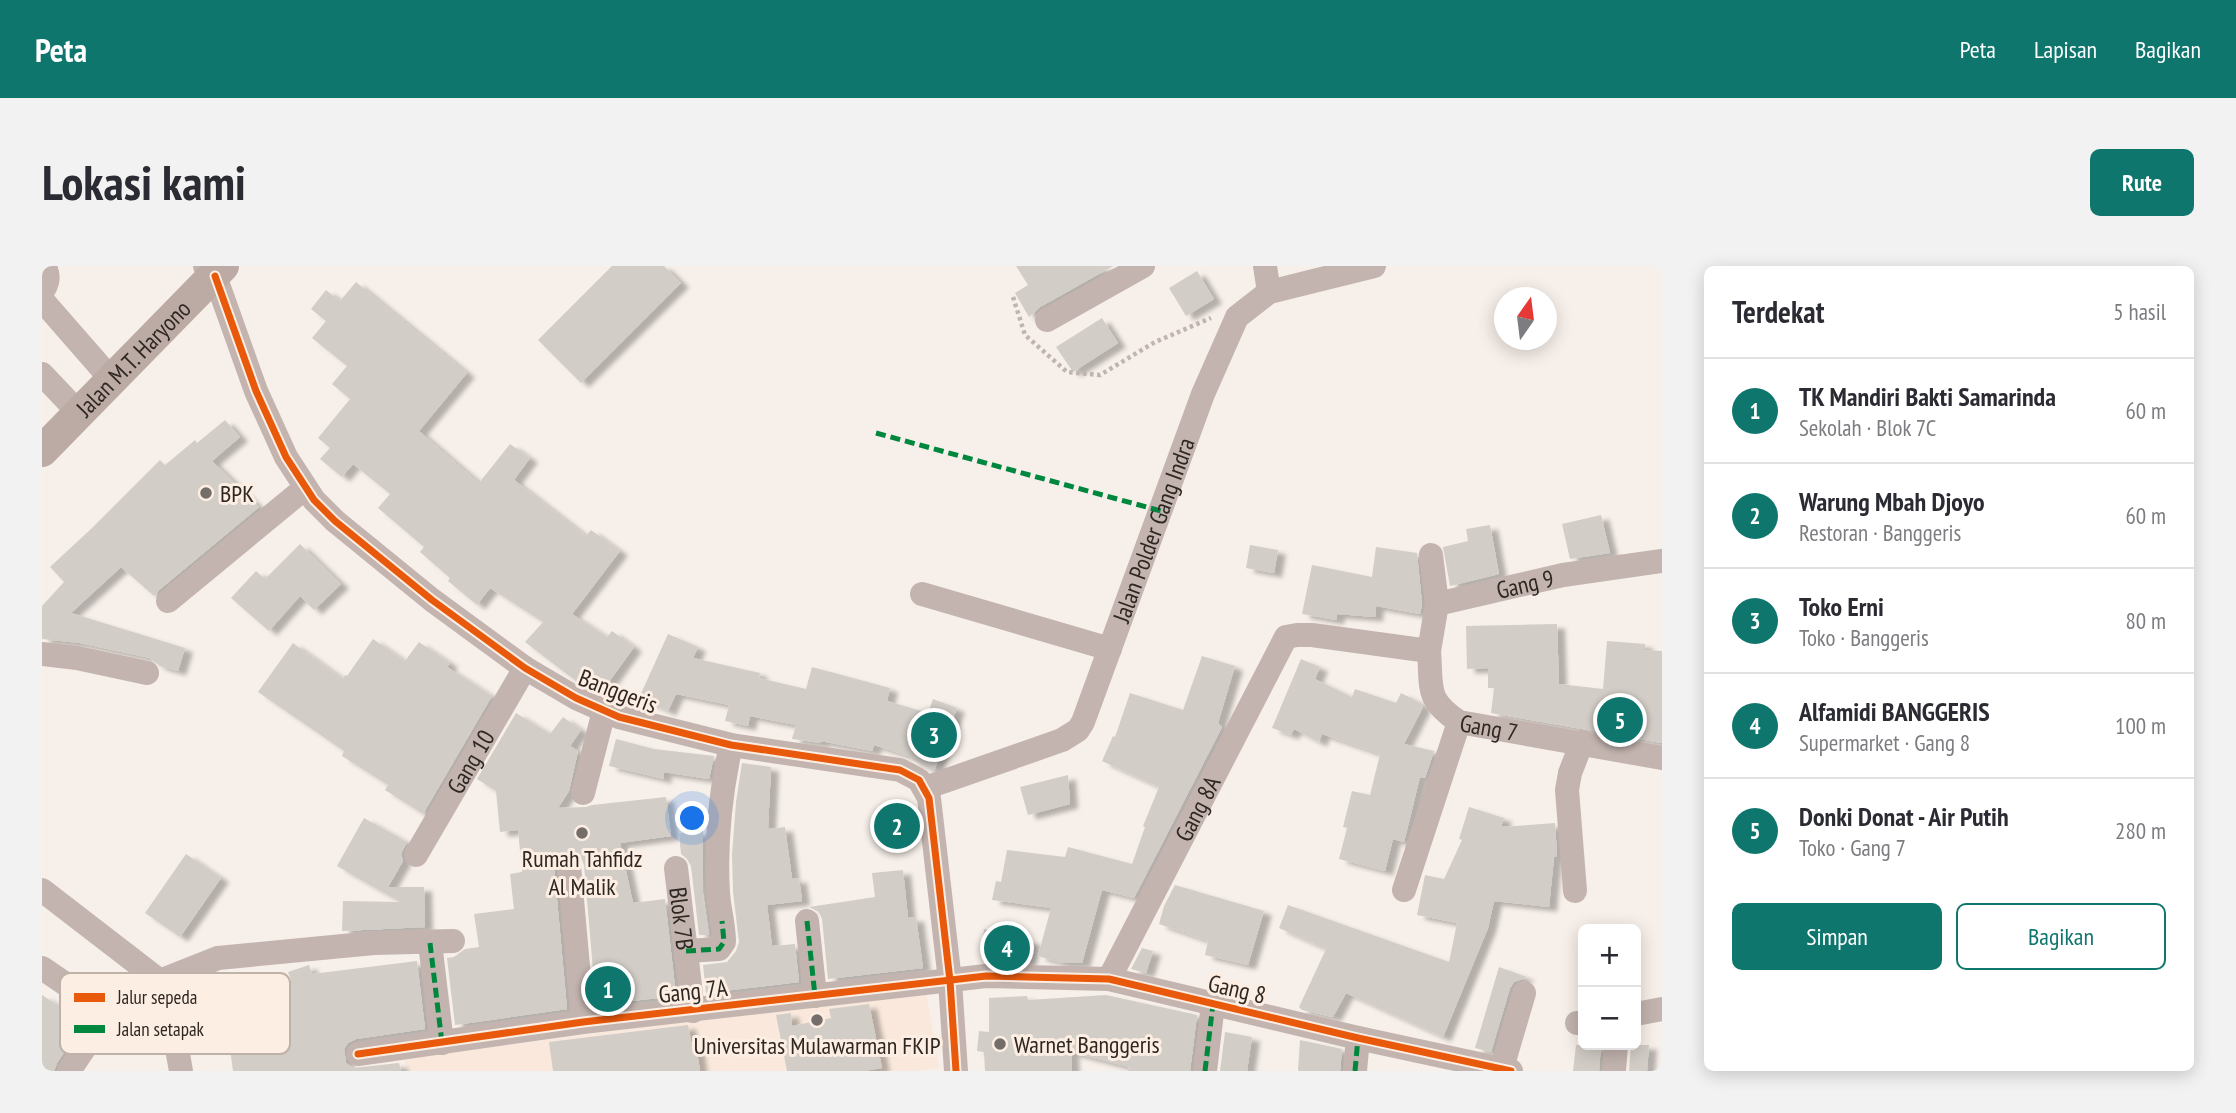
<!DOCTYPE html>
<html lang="id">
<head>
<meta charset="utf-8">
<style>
  :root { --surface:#fff; --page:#f2f2f3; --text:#2b2b33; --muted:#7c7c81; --line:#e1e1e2; --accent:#0f766e }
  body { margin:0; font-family:"PT Sans Narrow",sans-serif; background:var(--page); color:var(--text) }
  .controls { position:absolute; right:21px; bottom:21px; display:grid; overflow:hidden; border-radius:10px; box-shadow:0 4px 18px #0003 }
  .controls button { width:63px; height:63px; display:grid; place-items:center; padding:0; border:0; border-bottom:2px solid var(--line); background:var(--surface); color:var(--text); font:35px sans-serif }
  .compass { position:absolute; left:1452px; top:21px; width:63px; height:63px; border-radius:50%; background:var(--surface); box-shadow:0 4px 18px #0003; rotate:14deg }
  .you { position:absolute; left:651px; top:553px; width:24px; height:24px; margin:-18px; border:5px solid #fff; border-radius:50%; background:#1a73e8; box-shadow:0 0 0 10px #1a73e833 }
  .badge { display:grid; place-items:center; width:46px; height:46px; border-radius:50%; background:var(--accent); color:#fff; font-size:23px; font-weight:700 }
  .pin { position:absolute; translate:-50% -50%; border:4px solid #fff; box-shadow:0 2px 7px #0006 }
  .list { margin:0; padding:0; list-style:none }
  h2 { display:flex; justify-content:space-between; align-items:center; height:91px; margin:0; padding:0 28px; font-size:30px }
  h2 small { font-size:23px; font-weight:400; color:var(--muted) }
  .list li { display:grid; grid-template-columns:46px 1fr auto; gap:21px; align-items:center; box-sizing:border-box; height:105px; padding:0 28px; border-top:2px solid var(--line) }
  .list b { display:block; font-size:26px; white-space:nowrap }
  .list p { margin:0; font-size:23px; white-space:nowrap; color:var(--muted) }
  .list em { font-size:23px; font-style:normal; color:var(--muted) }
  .actions { display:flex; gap:14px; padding:21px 28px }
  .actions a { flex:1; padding:16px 0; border:2px solid var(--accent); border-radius:10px; text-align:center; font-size:24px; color:var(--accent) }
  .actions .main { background:var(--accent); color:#fff }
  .map { position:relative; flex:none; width:1620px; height:805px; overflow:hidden; border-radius:10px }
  header { display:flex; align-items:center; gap:42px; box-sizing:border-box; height:98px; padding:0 35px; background:var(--accent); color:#fff }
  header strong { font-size:33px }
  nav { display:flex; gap:38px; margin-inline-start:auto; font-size:24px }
  .intro { display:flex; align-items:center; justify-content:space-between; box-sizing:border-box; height:168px; padding:0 42px }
  h1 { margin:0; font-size:49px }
  .button { padding:18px 32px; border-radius:10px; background:var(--accent); color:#fff; font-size:24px; font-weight:700 }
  main { display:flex; gap:42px; padding:0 42px }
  aside { flex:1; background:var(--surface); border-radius:10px; box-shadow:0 4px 18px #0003 }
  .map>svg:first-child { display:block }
  .built { fill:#f9e8db }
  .building { fill:#d3cdc7; filter:url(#shadow) }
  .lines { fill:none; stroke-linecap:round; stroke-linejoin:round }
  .path { stroke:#c0b4b0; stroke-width:4.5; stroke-dasharray:3.5 3.5; stroke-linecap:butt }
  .minor { stroke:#c3b4af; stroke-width:24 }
  .major { stroke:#bcaaa4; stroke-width:32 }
  .quiet { stroke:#00873e; stroke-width:5; stroke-dasharray:10 5; stroke-linecap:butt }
  .cycleway-casing { stroke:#fdeee3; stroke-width:11 }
  .cycleway { stroke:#e8590c; stroke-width:7 }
  .poi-dot { fill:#746d68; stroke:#fdeee3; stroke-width:2.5 }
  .labels { text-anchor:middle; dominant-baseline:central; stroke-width:6; stroke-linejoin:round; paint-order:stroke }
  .street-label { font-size:24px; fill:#2e2722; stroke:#fdeee3 }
  .poi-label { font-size:24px; fill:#2e2722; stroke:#fdeee3; text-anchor:start }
  .key { fill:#fdeee3; stroke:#bfb2a9; stroke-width:2 }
  .key-label { font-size:19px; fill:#2e2722 }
</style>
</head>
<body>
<header>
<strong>Peta</strong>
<nav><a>Peta</a><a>Lapisan</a><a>Bagikan</a></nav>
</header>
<div class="intro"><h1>Lokasi kami</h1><a class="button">Rute</a></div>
<main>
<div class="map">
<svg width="1620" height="805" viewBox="0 0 1620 805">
  <defs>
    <filter id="shadow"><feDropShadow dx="8" dy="4.5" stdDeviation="2" flood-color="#0004"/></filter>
  </defs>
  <rect width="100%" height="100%" fill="#f7efe9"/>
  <!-- built -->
  <path class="built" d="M884 725 897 802 876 805H365L362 792Z"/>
  <!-- building -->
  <g class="building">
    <path d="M570 0H622L639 17 539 117 496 74Z"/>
    <path d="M974 0H1071L998 41 987 51 973 27 986 19Z"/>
    <path d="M1155 5 1172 33 1144 50 1127 22Z"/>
    <path d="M314 16 425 107 377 165 437 217 468 178 488 192 472 214 544 270 549 264 578 285 530 348 565 371 570 365 592 381 559 427 534 415 483 376 501 356 448 322 435 339 406 315 408 312 378 286 382 281 336 242 348 228 311 198 300 211 278 193 288 182 276 172 308 133 290 118 305 100 270 72 284 55 269 43 284 24 298 35Z"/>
    <path d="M1060 52 1076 77 1031 106 1014 81Z"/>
    <path d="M183 154 198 171 170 195 217 241 117 324 112 330 79 301 29 347 143 382 136 405 118 400 108 392 38 377 0 373V340L22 316 8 301 50 262 118 194 123 199 153 174 155 177Z"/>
    <path d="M1559 249 1568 287 1528 293 1520 258Z"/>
    <path d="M1448 259 1457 308 1408 320 1401 281 1426 275 1424 263Z"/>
    <path d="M258 278 299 318 272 344 258 330 227 365 189 332 214 305 223 313Z"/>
    <path d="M1208 279 1236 284 1232 307 1204 302Z"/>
    <path d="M1334 281 1375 287 1380 338 1378 348 1334 340 1333 351 1295 348 1294 354 1260 348 1270 299 1330 311Z"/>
    <path d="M1515 358 1517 418 1561 423 1565 375 1603 378V384L1620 385V477L1449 447 1452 422H1446V402L1425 403 1424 360Z"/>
    <path d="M626 368 656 381 651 392 718 407 717 412 764 423 770 401 848 422 845 435 886 447 891 433 915 442 893 503 890 504 869 493 870 491 832 479 830 485 779 475V477L750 473 754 459 708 450 706 460 683 455 687 439 634 428 626 445 597 432Z"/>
    <path d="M331 373 363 395 377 376 408 397 405 401 450 430 381 548 343 524 346 519 300 490 302 485 216 426 251 377 301 413 303 409 305 410Z"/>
    <path d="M1160 390 1193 400 1176 457 1180 461 1092 632 1060 624 1040 697H1020L996 690 1009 642 950 634 954 615 959 616 965 584 1023 591 1026 581 1090 598 1103 561 1101 560 1117 521 1060 495 1071 470 1073 471 1088 427 1141 444Z"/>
    <path d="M1259 393 1278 401 1273 413 1310 431 1313 423 1354 437 1359 427 1379 437 1381 441 1362 478 1392 485 1383 512 1378 511 1362 576 1351 573 1343 605 1297 593 1305 562 1301 561 1310 525 1328 529 1338 488 1280 468 1277 476 1252 463 1249 469 1230 462Z"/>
    <path d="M474 447 508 468 521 451 539 464 528 480 536 485 527 525 516 542 544 541 550 539 624 531 629 570 578 577 591 637 623 633 634 730 554 739 542 599 539 592 534 587 525 585 514 593 512 601 525 743 413 759 405 692 412 691 423 683 437 681 432 648 472 643 468 608 480 606 476 564 458 566 454 525 435 513Z"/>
    <path d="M574 473 612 483 672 490 667 513 621 506 622 513 567 500Z"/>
    <path d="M700 497 729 501 726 563 743 561 750 613 757 612 760 635 725 639 730 680 753 678 757 716 664 727 661 699 685 696 694 685 697 676 691 626 690 589 694 536Z"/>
    <path d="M1026 509 1028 538 986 549 978 521Z"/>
    <path d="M1427 541 1462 552 1459 561 1513 557 1515 590 1512 591 1507 641 1452 635 1446 662 1401 771 1304 727 1291 751 1260 744 1257 741 1284 683 1237 662 1246 639 1407 696 1415 657 1375 649 1383 609 1402 613 1420 574 1417 573Z"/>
    <path d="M322 552 365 576 359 588 361 595 346 621H382L383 661 300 665 301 635 358 636 295 600Z"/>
    <path d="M661 564V628L667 669H657L649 600 645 593 639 588 637 567Z"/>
    <path d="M144 588 179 612 138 671 103 647Z"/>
    <path d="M861 604 866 652 874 651 881 702 786 713 780 653 777 646 767 641 833 631 830 607Z"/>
    <path d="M1133 619 1222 645 1206 699 1163 689 1166 675 1117 658 1122 640Z"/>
    <path d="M942 663 991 675 986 696H962L939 690Z"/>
    <path d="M1100 682 1111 685 1104 707 1089 703Z"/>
    <path d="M375 695 383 763 314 773 306 777 302 783 304 797 311 802 357 797 359 805H191L180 723 249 714 246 706 267 699 270 708Z"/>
    <path d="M1457 701 1485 711 1472 716 1468 722 1449 786 1433 782Z"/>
    <path d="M0 729 42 756 15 797 12 805H0Z"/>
    <path d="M1064 729 1155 749 1148 805H1086L1087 801 1029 786 1030 805H943L942 786 935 785 937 765 947 766V732L985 730 986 734Z"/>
    <path d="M827 738 840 802 822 805H745L734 749 749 747 750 760 789 752 787 743Z"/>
    <path d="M646 759 650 780 654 779 658 805H511L507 776Z"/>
    <path d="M1183 766 1210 771 1205 805H1178Z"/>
    <path d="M1258 774 1300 783 1298 805H1256Z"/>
    <path d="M1534 779H1559L1557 805H1531Z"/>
    <path d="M1589 779H1607L1605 805H1587Z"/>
  </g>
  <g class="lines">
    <!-- path -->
    <path class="path" d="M971 31 983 69 1025 106 1058 109 1113 76 1169 52"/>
    <!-- minor -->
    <g class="minor">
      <path d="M163 0 173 10 214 125 244 191 272 234 293 255 390 334 483 402 534 432 577 451 689 479 858 504 877 514 887 532 908 715 914 805"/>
      <path d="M1223 0 1227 26"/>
      <path d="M0 26C6 18 8 9 2 0"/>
      <path d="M0 34 69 113"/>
      <path d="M1005 54 1101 0"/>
      <path d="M0 108 37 147"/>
      <path d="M1389 289 1395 338"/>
      <path d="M880 328 1068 383"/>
      <path d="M126 335 263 222"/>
      <path id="s1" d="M1387 385 1395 338 1521 309 1620 295"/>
      <path d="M0 388 35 392 105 407"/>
      <path id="s2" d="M883 522 1020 474 1036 464 1041 456 1161 128 1195 51 1227 26 1332 0"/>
      <path d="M541 527 562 445"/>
      <path id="s3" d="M374 589 483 402"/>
      <path d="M527 600 541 756"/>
      <path id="s4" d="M634 602 651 745"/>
      <path d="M0 624 118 715 129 749 139 805"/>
      <path d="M1362 624 1417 456"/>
      <path d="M1533 625 1525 524 1528 507 1540 476"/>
      <path d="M765 655 773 730"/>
      <path d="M388 677 400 777"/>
      <path d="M644 685 677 683 682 676C682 659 677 643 676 627 673 575 678 529 689 479"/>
      <path d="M0 702 66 747 27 805"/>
      <path id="s5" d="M1067 713 1244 371 1255 369H1270L1387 385C1390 423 1383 433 1417 456L1620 492"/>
      <path d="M118 715 176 692 332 677 411 675"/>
      <path d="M1594 748 1620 743"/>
      <path d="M1535 757 1541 756"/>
      <path d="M316 788 541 756 944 710 1067 713 1316 772 1469 805"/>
      <path d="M1460 802 1482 727"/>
      <path d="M1163 805 1171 738"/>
      <path d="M1313 805 1316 772"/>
      <path d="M1572 805 1574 779"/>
    </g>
    <!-- major -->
    <path class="major" id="s6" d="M0 185 181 0"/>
    <!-- quiet -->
    <g class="quiet">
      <path d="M834 167 1119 245"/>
      <path d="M765 655 773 730"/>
      <path d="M388 677 400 777"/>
      <path d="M644 685 677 683 682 676 680 655"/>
      <path d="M1163 805 1171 738"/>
      <path d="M1313 805 1316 772"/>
    </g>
    <defs>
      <g id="cycleway">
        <path d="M173 10 214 125 244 191 272 234 293 255 390 334 483 402 534 432 577 451 689 479 858 504 877 514 887 532 908 715 914 805"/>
        <path d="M316 788 541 756 944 710 1067 713 1316 772 1469 805"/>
      </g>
    </defs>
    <!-- cycleway casing -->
    <use href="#cycleway" class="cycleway-casing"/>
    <!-- cycleway -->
    <use href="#cycleway" class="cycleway"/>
  </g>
  <!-- markers -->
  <g class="poi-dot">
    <circle cx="164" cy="227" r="7"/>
    <circle cx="540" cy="567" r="7"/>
    <circle cx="775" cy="754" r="7"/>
    <circle cx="958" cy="778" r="7"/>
  </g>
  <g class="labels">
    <!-- street labels -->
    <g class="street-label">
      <text stroke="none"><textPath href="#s6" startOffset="130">Jalan M.T. Haryono</textPath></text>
      <text stroke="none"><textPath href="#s2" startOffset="378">Jalan Polder Gang Indra</textPath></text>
      <text stroke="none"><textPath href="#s1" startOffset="138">Gang 9</textPath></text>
      <text transform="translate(576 425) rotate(21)">Banggeris</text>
      <text stroke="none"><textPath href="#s5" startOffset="642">Gang 7</textPath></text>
      <text stroke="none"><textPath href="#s3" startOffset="108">Gang 10</textPath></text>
      <text stroke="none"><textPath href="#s5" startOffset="192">Gang 8A</textPath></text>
      <text stroke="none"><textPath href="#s4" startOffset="51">Blok 7B</textPath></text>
      <text transform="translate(1195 723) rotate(13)">Gang 8</text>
      <text transform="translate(651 725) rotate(-6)">Gang 7A</text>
    </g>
    <!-- poi labels -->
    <g class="poi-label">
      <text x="178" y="227">BPK</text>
      <text x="540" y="592" text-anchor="middle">Rumah Tahfidz<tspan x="540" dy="28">Al Malik</tspan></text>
      <text x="972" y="778">Warnet Banggeris</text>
      <text x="775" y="779" text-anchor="middle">Universitas Mulawarman FKIP</text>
    </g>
  </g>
  <!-- legend -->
  <rect x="18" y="707" width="230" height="81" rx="10" class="key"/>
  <rect x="32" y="727" width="31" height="9" fill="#e8590c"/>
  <rect x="32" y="759" width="31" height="8" fill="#00873e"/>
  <g class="key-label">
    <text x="75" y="738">Jalur sepeda</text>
    <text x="75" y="770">Jalan setapak</text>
  </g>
</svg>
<div class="controls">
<button>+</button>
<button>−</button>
</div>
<svg class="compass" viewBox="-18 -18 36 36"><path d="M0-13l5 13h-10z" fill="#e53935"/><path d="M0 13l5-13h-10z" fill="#7c7c81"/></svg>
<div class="you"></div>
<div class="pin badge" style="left:566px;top:723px">1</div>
<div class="pin badge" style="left:855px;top:560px">2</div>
<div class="pin badge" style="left:892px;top:469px">3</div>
<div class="pin badge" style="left:965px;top:682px">4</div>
<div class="pin badge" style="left:1578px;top:454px">5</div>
</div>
<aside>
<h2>Terdekat<small>5 hasil</small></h2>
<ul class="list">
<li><span class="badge">1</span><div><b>TK Mandiri Bakti Samarinda</b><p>Sekolah · Blok 7C</p></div><em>60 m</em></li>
<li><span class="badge">2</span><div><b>Warung Mbah Djoyo</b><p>Restoran · Banggeris</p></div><em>60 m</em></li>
<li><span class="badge">3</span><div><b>Toko Erni</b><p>Toko · Banggeris</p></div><em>80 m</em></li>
<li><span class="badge">4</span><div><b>Alfamidi BANGGERIS</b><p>Supermarket · Gang 8</p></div><em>100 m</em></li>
<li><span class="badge">5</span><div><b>Donki Donat - Air Putih</b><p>Toko · Gang 7</p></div><em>280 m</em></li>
</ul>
<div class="actions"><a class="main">Simpan</a><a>Bagikan</a></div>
</aside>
</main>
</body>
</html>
